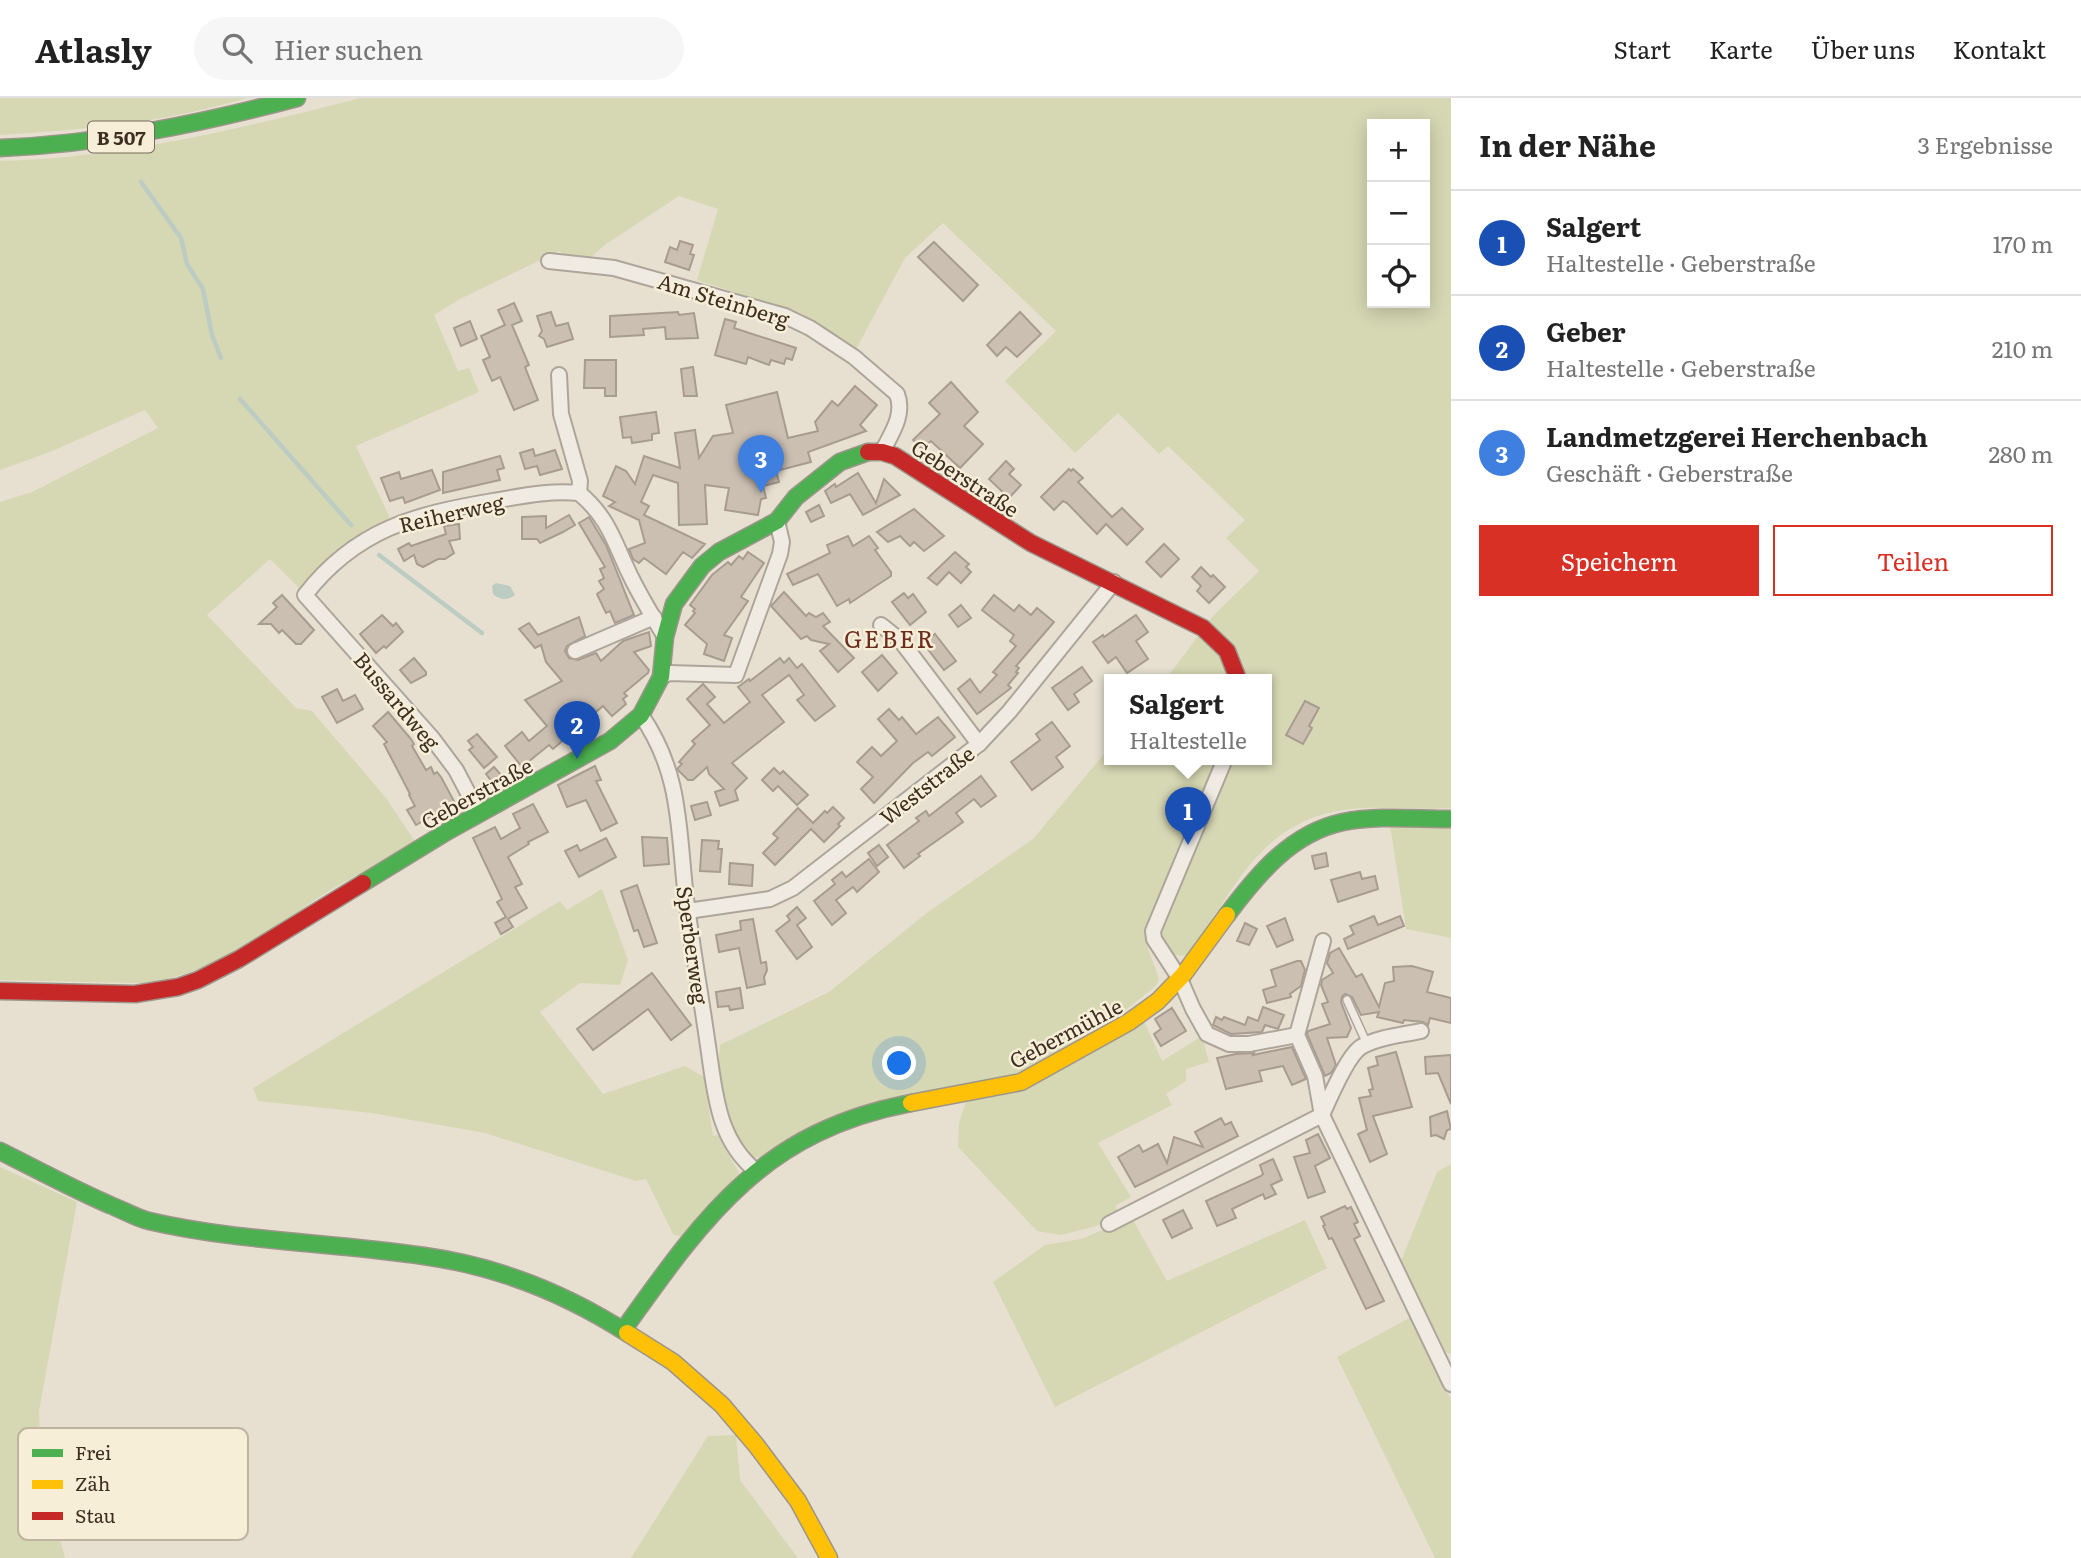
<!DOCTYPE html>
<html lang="de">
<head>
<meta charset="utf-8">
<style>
  :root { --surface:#fff; --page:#f6f6f6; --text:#222; --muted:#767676; --line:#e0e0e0; --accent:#d93025 }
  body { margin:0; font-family:Literata,serif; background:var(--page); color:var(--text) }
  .controls { position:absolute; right:21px; top:21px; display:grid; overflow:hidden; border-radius:0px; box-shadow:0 4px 18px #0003 }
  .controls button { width:63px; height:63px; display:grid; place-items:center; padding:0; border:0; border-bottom:2px solid var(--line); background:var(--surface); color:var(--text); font:35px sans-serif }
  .you { position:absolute; left:900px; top:966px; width:24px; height:24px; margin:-18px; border:5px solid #fff; border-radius:50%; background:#1a73e8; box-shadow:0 0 0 10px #1a73e833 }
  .badge { display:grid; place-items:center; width:46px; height:46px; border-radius:50%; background:var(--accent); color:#fff; font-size:23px; font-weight:700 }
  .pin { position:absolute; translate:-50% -58px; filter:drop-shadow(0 2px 4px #0008) }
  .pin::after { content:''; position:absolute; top:37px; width:24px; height:21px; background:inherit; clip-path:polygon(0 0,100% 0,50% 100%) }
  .popup { position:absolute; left:1104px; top:576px; width:168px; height:91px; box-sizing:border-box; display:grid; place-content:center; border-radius:0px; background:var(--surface); filter:drop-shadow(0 2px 5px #0005); font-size:23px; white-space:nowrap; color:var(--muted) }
  .popup b { font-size:26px; color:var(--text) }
  .popup::after { content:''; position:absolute; left:50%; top:100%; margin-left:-14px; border:14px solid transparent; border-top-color:var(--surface) }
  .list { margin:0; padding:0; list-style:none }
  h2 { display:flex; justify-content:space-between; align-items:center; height:91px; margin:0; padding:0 28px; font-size:30px }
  h2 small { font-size:23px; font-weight:400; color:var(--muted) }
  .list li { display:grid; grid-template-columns:46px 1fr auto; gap:21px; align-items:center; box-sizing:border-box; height:105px; padding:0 28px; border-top:2px solid var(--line) }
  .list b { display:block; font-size:26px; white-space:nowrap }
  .list p { margin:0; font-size:23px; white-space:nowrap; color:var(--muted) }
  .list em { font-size:23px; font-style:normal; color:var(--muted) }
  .actions { display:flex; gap:14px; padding:21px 28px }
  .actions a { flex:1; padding:16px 0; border:2px solid var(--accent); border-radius:0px; text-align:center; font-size:24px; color:var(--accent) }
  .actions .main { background:var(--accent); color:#fff }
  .icon { flex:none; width:38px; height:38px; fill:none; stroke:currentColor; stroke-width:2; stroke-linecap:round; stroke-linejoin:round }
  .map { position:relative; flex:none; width:1451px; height:1460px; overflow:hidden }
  header { display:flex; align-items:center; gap:42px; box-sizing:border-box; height:98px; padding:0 35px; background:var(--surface); border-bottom:2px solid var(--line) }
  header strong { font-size:33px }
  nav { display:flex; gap:38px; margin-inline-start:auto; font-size:24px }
  .search { width:490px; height:63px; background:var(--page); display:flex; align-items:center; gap:18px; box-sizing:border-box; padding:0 24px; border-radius:38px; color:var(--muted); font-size:26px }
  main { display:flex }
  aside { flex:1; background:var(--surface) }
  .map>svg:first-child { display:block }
  .green { fill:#d6d7b3; fill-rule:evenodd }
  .water { fill:#bcccc2 }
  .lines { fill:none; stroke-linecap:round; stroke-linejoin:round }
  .stream { stroke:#bcccc2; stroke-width:4.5 }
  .building { fill:#cbbfb2; stroke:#a89c90; stroke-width:2 }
  .lane-casing { stroke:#ada599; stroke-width:10 }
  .street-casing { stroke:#ada599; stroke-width:18 }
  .fast-casing { stroke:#9c958a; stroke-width:19 }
  .slow-casing { stroke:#9c958a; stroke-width:19 }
  .jam-casing { stroke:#9c958a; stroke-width:19 }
  .lane { stroke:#efebe3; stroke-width:7 }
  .street { stroke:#efebe3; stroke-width:14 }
  .fast { stroke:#4caf50; stroke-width:16 }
  .slow { stroke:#ffc107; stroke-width:16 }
  .jam { stroke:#c62828; stroke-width:16 }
  .labels { text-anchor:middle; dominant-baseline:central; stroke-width:5; stroke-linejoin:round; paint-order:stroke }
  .shield { fill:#f7eed8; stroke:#756857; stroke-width:2 }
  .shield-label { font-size:19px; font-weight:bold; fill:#3d2e20 }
  .street-label { font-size:21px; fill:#3d2e20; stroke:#f7eed8 }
  .quarter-label { font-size:24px; letter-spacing:2px; fill:#6b2e1e; stroke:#f7eed8 }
  .key { fill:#f7eed8; stroke:#bfb4a1; stroke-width:2 }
  .key-label { font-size:19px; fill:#3d2e20 }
</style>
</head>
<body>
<header>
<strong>Atlasly</strong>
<div class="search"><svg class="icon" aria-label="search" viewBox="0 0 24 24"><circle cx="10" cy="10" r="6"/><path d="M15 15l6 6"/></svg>Hier suchen</div>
<nav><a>Start</a><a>Karte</a><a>Über uns</a><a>Kontakt</a></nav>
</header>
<main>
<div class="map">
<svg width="1451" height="1460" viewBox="0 0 1451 1460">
  <rect width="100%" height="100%" fill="#e7e0d1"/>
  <!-- green -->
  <g class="green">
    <path d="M0 0H247C167 24 83 32 0 37Z"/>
    <path d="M361 0H1451V710C1422 712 1393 709 1364 710 1267 714 1238 782 1192 855L1182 858 1173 856 1167 851 1163 837 1149 825C1141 848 1154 860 1159 882L1156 888 1099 933 1017 976 763 1059 751 1060C721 1030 716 988 720 947L829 894 928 814 1033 741 1109 650V661H1267V581H1166L1213 518 1259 473 1226 440 1245 422 1168 348 1159 356 1118 315 1075 355 1005 283 1056 233 943 125 905 160 855 253 802 216 697 182 718 111 679 98 606 146 582 167 559 153 460 201 434 217 458 273 469 270 479 294 356 348 390 420 380 432 305 496 270 461 207 517 296 610 312 613 386 700 416 745 330 792 267 834 211 866 188 875 154 885H130L0 882V404L32 394 158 330 145 312 50 354 0 372V63C124 60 242 30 361 0ZM1372 26H1425V205H1372Z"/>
    <path d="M1390 727 1451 729V840L1406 831Z"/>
    <path d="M602 791 628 862 620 887 580 885 540 914 603 996 685 968 704 979 713 1038 718 1037 739 1075 683 1139 673 1136 646 1081 636 1083 485 1035 372 1015 258 1003 253 990 560 803 567 812Z"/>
    <path d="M1140 914 1162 963 1202 938 1209 964 1186 971V983L1166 996 1172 1007 1098 1045 1131 1099 1115 1108 1121 1118 1096 1128 1061 1137 1037 1133 958 1049 959 1026 966 1002Z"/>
    <path d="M1451 1066V1256L1446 1254 1401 1163 1437 1074Z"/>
    <path d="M0 1069 77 1104 39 1313 41 1370 65 1460H0Z"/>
    <path d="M1132 1120 1167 1183 1305 1122 1327 1170 1055 1309 993 1184 1045 1147 1081 1141Z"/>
    <path d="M1413 1218 1451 1302V1460H1435L1337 1259Z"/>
    <path d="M736 1337 740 1382 798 1460H631L708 1338Z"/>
  </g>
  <!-- water -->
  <path class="water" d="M496 485 510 488 515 497C508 503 500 502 493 496L492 488Z"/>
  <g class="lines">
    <!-- stream -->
    <g class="stream">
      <path d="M141 84 181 140 187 166 203 191 212 237 221 260"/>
      <path d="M240 301 351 427"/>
      <path d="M379 457 482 535"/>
    </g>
  </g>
  <!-- building -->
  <g class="building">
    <path d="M680 143 693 147 690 156 694 157 689 172 665 164 670 149 677 152Z"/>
    <path d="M934 144 978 187 963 203 918 159Z"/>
    <path d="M514 205 522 223 512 227 529 267 525 269 538 302 514 312 500 279 492 283 483 262 490 259 481 238 505 227 498 212Z"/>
    <path d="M551 214 556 228 568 225 573 241 547 249 544 241 539 238 542 233 537 218Z"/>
    <path d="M678 214 679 217 694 215 698 240 666 241 665 229 643 231 644 237 610 239V218Z"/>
    <path d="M1020 214 1041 236 1017 259 1006 249 997 258 987 247Z"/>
    <path d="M725 221 736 224 734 230 796 250 792 262 786 260 784 266 771 262 769 267 748 259 746 266 715 257Z"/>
    <path d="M470 223 477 241 461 248 454 230Z"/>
    <path d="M585 262H616V298H605V290H584Z"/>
    <path d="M693 269 697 298H684L681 271Z"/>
    <path d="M951 284 978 314 964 328 983 346 960 370 931 343 922 351 913 342 940 316 929 305Z"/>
    <path d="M855 288 877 307 860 327 866 333 808 354 811 364 776 373 779 384 763 388 766 400 761 401 758 417 725 412 729 390 705 387 707 426 679 427 678 385 653 377 641 404 649 408 644 417 705 446 692 460 683 454 666 476 644 460 639 465 633 461 629 451 645 445 639 422 609 408 615 404 603 398 616 368 626 373 635 386 644 358 680 370 675 335 695 332 699 360 713 338 733 335 726 307 777 294 788 340 818 333 815 324 832 303 838 308Z"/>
    <path d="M656 314 659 335 652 336V342L632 345 631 339 623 340 620 319Z"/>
    <path d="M533 351 535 358 555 352 562 371 540 377 537 368 525 371 520 355Z"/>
    <path d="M500 358 504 370 497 372 500 382 443 395V374Z"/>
    <path d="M1006 363 1014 371 1009 376 1021 387 1009 400 989 381Z"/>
    <path d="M1069 371 1071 373 1073 371 1083 380 1078 384 1112 419 1122 410 1143 431 1127 447 1106 426 1097 436 1067 405 1063 403 1054 412 1041 399Z"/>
    <path d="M432 372 440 392 405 405 403 399 390 403 381 380 399 374 401 381Z"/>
    <path d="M858 375 876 405 884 381 900 397 863 417 850 396 831 405 825 393 833 387 835 386 836 389Z"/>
    <path d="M819 407 824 418 811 424 806 414Z"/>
    <path d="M914 411 944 438 924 453 914 444 910 448 900 438 888 444 877 434Z"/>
    <path d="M569 417 575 427 563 434 540 445 537 441H522V419L546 418V430Z"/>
    <path d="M589 419 606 447 634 517 615 525 610 513 606 515 597 496 604 491 599 483 604 480 600 471 605 469 579 425Z"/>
    <path d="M459 426 460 441 449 443 454 455 445 461H438L423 469 417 466 414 457 404 463 398 451 409 445 411 448 446 436 444 428Z"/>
    <path d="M848 438 853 448 869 438 878 450 875 452 891 474V478L850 505 849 501 837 508 818 476 793 487 787 476 830 455 827 447Z"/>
    <path d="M1164 446 1179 461 1161 479 1146 464Z"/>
    <path d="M748 454 764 465 741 499 748 503 724 537 732 540 724 563 704 556 707 546 685 527 695 515 693 513 695 511 690 507 712 477 728 464 731 467 739 458 743 461Z"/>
    <path d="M955 454 969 466 966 469 971 474 961 485 949 474 937 487 928 480Z"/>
    <path d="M1201 469 1211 479 1213 477 1225 489 1209 505 1197 493 1201 488 1192 479Z"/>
    <path d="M784 494 806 518 809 515 816 519 823 515 830 524 823 528 854 560 838 574 820 553 829 546 811 542 807 538 801 541 771 508Z"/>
    <path d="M904 495 908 500 913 496 926 514 910 527 892 504Z"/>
    <path d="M282 497 314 532 301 546H296L282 532 279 535 271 526H259L277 509 273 505Z"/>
    <path d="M994 497 1014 513 1019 507 1031 517 1037 510 1054 524 1016 568 1019 570 1016 574 1018 575 1008 587 1011 590 977 616 958 591 970 581 980 595 997 577 993 574 1016 548 1010 543 1014 537 982 512Z"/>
    <path d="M961 507 971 520 958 529 949 517Z"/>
    <path d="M382 517 393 528 396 525 403 534 386 550 384 548 376 555 360 536Z"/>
    <path d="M1136 517 1148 534 1136 543 1148 561 1127 575 1116 559 1108 565 1093 544 1103 537 1104 539Z"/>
    <path d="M579 519 585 538 567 548 565 553 569 560 578 562 596 555 601 563 623 543 649 534 651 548 634 554 649 572 648 575 624 595 627 598 623 601 626 606 612 618 603 608 553 651 549 647 522 669 505 648 522 634 529 643 547 628 525 602 562 583 546 564 541 547 535 550 519 531 529 525 538 537Z"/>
    <path d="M935 536 956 563 944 572 923 545Z"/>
    <path d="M882 557 897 575 878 593 862 574Z"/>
    <path d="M414 560 426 574V577L411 585 400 572Z"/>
    <path d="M780 560 784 565 789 560 797 570 802 566 835 608 815 623 797 602 804 597 789 577 762 597 784 624 732 665 747 680 735 692 738 702 720 708 715 694 724 691 709 676 707 669 693 682H688L677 671 682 666 679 664 695 646 692 643 710 627 687 601 703 586 715 599 707 606 724 625 750 604 738 589 749 581 750 583Z"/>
    <path d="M1082 569 1092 583 1074 596 1079 604 1068 612 1052 590Z"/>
    <path d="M337 591 343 603 355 597 363 611 337 625 322 599Z"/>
    <path d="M1305 603 1319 610 1309 628 1312 630 1303 646 1286 637Z"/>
    <path d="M889 611 899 622 902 619 916 636 938 619 955 639 932 658 928 654 913 665 874 705 861 691 873 679 857 664 872 649 881 658 897 643 878 621Z"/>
    <path d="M388 614 411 641 414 646 412 648 426 672 431 669 434 676 437 674 441 679 455 705 416 727 407 712 415 708 409 697 410 696 384 646 387 644 373 628Z"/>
    <path d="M1052 624 1070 648 1056 659 1063 669 1032 692 1011 664 1040 642 1036 636Z"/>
    <path d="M477 636 497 659 484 670 469 652 473 649 468 643Z"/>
    <path d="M595 668 601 682 596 683 617 725 601 733 586 702 567 709 558 687Z"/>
    <path d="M494 669 502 678 493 685 486 676Z"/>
    <path d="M774 670 780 676 783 673 808 697 797 707 778 688 773 693 762 682Z"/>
    <path d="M981 678 996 698 981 709 974 701 956 715 963 724 918 756 920 758 904 770 887 747 919 723 916 720 926 713 929 718Z"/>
    <path d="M707 704 711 717 695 722 691 708Z"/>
    <path d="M533 706 548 734 528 744 529 746 508 759 522 786 515 789 527 810 508 821 513 829 501 836 495 825 506 819 497 804 502 801 473 740 495 729 501 741 520 730 513 716Z"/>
    <path d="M833 709 844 720 838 726 840 728 824 744 811 731 775 767 763 755 778 740 773 736 798 710 813 725 825 713 827 715Z"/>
    <path d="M642 739 667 740 669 766 644 768Z"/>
    <path d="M606 740 616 759 579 779 565 753 577 747 580 753Z"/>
    <path d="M702 742 719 743 718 751H722L720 774 700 773Z"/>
    <path d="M879 747 888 759 877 768 868 755Z"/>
    <path d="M1326 755 1328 768 1315 771 1312 758Z"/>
    <path d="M869 761 879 774 857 794 853 789 836 802 846 815 832 827 814 803 835 786 832 782 842 774 846 779Z"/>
    <path d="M730 765 753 767 752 788 729 786Z"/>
    <path d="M1360 774 1362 781 1375 778 1378 791 1338 804 1331 782Z"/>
    <path d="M637 787 657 845 644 849 638 832 634 833 621 793Z"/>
    <path d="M797 809 806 820 797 827 812 849 797 861 776 833 790 822 787 818Z"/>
    <path d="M1374 818 1378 827 1400 818 1404 828 1348 851 1344 841 1354 836 1350 828Z"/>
    <path d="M1285 820 1293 842 1277 849 1267 828Z"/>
    <path d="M753 821 761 865 766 864 767 872 764 879 765 886 747 890 739 850 719 854 716 837 741 832 740 823Z"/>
    <path d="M1245 825 1257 831 1249 847 1237 843Z"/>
    <path d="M1339 850 1356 879 1362 876 1379 909 1385 885 1394 883 1393 869 1412 868 1433 874 1427 894 1451 900V925L1430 920 1428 927 1423 924 1404 922 1403 925 1377 919 1379 914 1361 917 1352 899 1345 896 1342 899 1341 904 1351 930 1347 939 1327 940 1336 967 1331 975 1325 978 1307 936 1308 933 1330 926 1322 906 1328 904 1321 887 1322 882 1333 875 1327 865 1330 855Z"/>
    <path d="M1297 863H1301L1305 872 1301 888 1290 896 1291 899 1267 905 1263 892 1276 888 1271 872Z"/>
    <path d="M652 875 691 927 671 942 648 911 593 952 577 931Z"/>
    <path d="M740 890 743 910 730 912 729 908 718 909 716 894Z"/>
    <path d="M1263 909 1284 917 1278 931 1265 927 1262 934 1231 936 1213 927 1216 919 1222 922 1224 919 1245 927 1248 919 1258 923Z"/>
    <path d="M1172 910 1186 933 1161 948 1154 936 1161 931 1155 921Z"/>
    <path d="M1292 949 1306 981 1292 987 1283 968 1259 973 1262 983 1226 991 1217 960 1236 956 1254 955 1253 957Z"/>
    <path d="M1396 954 1412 1009 1373 1018 1387 1056 1370 1064 1358 1036 1367 1032 1359 1000 1371 998 1369 992 1373 991 1368 970 1378 967 1376 959Z"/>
    <path d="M1451 957V1006L1438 975 1426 976 1425 959Z"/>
    <path d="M1447 1013 1451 1031 1447 1032 1444 1041 1436 1037 1431 1038 1430 1019Z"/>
    <path d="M1221 1020 1225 1027 1231 1024 1238 1038 1135 1089 1118 1059 1139 1047 1143 1054 1158 1046 1167 1065 1174 1039 1203 1049 1195 1034Z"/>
    <path d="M1318 1036 1330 1060 1315 1068 1325 1094 1308 1100 1294 1059 1310 1055 1306 1042Z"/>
    <path d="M1273 1061 1282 1082 1271 1087 1276 1096 1265 1101 1263 1096 1232 1111 1236 1120 1217 1128 1206 1103 1261 1078 1263 1076 1260 1067Z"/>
    <path d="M1345 1108 1347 1111 1351 1109 1358 1124 1354 1126 1360 1138 1354 1141 1384 1203 1366 1211 1332 1140 1329 1141 1323 1128 1325 1127 1321 1119Z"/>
    <path d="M1183 1112 1192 1130 1172 1140 1163 1122Z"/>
  </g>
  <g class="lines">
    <defs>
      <path id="lane" d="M1347 902 1367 946"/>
      <g id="street">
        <path d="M549 163 614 170 785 218 810 230 854 259 897 296C905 317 891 336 882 354"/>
        <path d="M559 277 561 316 580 383 579 395"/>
        <path d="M881 527 901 543 979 646"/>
        <path d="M575 553 654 519"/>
        <path d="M661 579 669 575 736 577 780 456 782 444 777 423"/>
        <path d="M641 617C682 676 678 732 686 800 692 849 701 898 708 948 715 994 717 1041 756 1073"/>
        <path d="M1225 661 1153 833 1154 841 1180 881 1193 911 1207 936 1229 946H1249L1297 937"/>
        <path d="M479 716 456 672 432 640 305 497C356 431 416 416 493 403 522 398 550 392 579 395 609 420 614 444 630 477 640 498 653 519 665 539"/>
        <path d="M688 813 770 801 793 790 979 646 1009 614 1114 484"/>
        <path d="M1323 843 1297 937 1315 978 1322 1017 1451 1286"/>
        <path d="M1109 1126 1322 1017C1329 1001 1348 957 1361 949 1378 939 1402 937 1421 933"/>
      </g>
      <g id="fast">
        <path d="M0 50C101 46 199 26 297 0"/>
        <path d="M363 785 448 733 610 643 641 617 661 579 665 539 674 506 702 468 719 454 777 423 796 399 840 364 868 354"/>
        <path d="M1227 817C1257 777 1291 735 1343 724 1378 717 1415 721 1451 721"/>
        <path d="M0 1053C36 1071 73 1091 110 1107 123 1112 136 1120 149 1123 239 1144 333 1144 424 1158 496 1168 566 1196 627 1235"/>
        <path d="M624 1231C706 1116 764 1033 911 1005"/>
      </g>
      <g id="slow">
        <path d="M911 1005 1021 984 1129 924 1158 903 1183 877 1227 817"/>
        <path d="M627 1235 673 1264 722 1307 756 1347 798 1403 829 1460"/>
      </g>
      <g id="jam">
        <path d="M868 354H882L895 358 1031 445 1203 530 1227 553 1238 581"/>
        <path d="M0 893 135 896 178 889 198 882 239 861 363 785"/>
      </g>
    </defs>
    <!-- lane casing -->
    <use href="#lane" class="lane-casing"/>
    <!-- street casing -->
    <use href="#street" class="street-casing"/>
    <!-- fast casing -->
    <use href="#fast" class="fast-casing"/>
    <!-- slow casing -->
    <use href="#slow" class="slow-casing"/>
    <!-- jam casing -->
    <use href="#jam" class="jam-casing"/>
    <!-- lane -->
    <use href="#lane" class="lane"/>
    <!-- street -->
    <use href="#street" class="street"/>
    <!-- fast -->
    <use href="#fast" class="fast"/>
    <!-- slow -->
    <use href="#slow" class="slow"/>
    <!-- jam -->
    <use href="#jam" class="jam"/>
  </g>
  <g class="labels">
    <!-- shield labels -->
    <rect class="shield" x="88" y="23.5" width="66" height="31" rx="5"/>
    <g class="shield-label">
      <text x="121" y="39">B 507</text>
    </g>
    <!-- street labels -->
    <g class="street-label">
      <text transform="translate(724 201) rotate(17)">Am Steinberg</text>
      <text transform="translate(966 379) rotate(33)">Geberstraße</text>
      <text transform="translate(451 414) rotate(-13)">Reiherweg</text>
      <text transform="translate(398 602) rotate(50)">Bussardweg</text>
      <text transform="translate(926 686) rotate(-38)">Weststraße</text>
      <text transform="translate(476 694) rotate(-29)">Geberstraße</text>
      <text transform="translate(694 847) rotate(82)">Sperberweg</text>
      <text transform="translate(1065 934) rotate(-28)">Gebermühle</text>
    </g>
    <!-- quarter labels -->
    <g class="quarter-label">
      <text x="890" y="539">GEBER</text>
    </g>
  </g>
  <!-- legend -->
  <rect x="18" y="1330" width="230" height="112" rx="10" class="key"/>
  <rect x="32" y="1351" width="31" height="8" fill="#4caf50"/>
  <rect x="32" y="1382" width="31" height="9" fill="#ffc107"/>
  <rect x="32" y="1414" width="31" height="8" fill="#c62828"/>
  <g class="key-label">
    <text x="75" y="1362">Frei</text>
    <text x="75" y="1393">Zäh</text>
    <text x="75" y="1425">Stau</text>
  </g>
</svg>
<div class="controls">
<button>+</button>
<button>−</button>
<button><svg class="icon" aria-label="locate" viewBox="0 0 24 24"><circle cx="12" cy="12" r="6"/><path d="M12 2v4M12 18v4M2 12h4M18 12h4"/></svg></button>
</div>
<div class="you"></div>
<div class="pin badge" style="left:1188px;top:747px;background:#1a4fb4">1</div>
<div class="popup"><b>Salgert</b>Haltestelle</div>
<div class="pin badge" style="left:577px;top:661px;background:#1a4fb4">2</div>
<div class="pin badge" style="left:761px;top:395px;background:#3f7fe0">3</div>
</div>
<aside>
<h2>In der Nähe<small>3 Ergebnisse</small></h2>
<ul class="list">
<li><span class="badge" style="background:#1a4fb4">1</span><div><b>Salgert</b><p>Haltestelle · Geberstraße</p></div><em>170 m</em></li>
<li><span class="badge" style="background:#1a4fb4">2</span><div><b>Geber</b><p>Haltestelle · Geberstraße</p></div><em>210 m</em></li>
<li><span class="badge" style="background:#3f7fe0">3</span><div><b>Landmetzgerei Herchenbach</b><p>Geschäft · Geberstraße</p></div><em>280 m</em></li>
</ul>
<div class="actions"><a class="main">Speichern</a><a>Teilen</a></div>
</aside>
</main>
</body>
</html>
